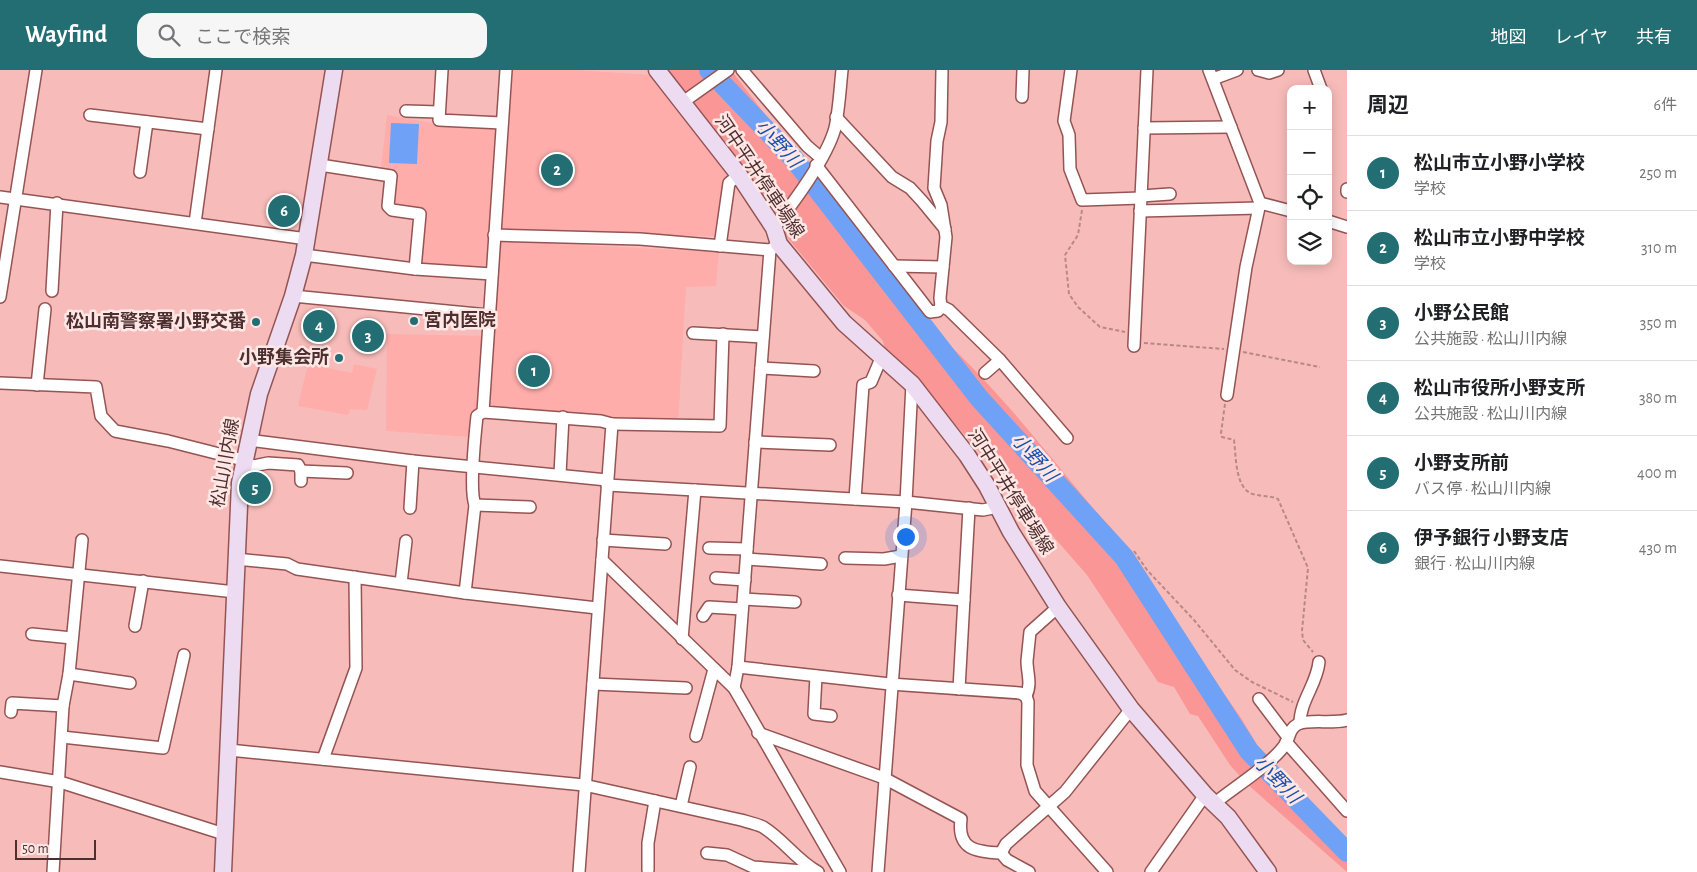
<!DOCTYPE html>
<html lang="ja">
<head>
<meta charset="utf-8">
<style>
  :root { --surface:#fff; --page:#f6f6f6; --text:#202124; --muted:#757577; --line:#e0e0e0; --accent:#226e72 }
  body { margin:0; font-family:"Alegreya Sans","Noto Sans JP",sans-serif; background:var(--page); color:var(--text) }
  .controls { position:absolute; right:15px; top:15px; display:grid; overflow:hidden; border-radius:10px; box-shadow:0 2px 12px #0003 }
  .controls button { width:45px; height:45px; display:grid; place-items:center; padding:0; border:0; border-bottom:1px solid var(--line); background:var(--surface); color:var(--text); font:25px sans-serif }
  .scale { position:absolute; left:15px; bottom:12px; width:81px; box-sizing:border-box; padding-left:5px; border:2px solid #4c2f2e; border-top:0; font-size:14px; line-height:18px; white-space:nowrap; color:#4c2f2e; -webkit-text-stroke:4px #ffe7e6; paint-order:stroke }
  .you { position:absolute; left:905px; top:466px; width:18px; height:18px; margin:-12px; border:4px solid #fff; border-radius:50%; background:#1a73e8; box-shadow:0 0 0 8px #1a73e833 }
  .badge { display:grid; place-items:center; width:32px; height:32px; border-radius:50%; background:var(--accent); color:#fff; font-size:16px; font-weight:700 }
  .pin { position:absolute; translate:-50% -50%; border:2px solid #fff; box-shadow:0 1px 5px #0006 }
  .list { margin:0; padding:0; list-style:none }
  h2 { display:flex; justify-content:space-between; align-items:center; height:65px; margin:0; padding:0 20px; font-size:21px }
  h2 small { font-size:16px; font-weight:400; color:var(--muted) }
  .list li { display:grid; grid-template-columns:32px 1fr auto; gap:15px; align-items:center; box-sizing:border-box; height:75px; padding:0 20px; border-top:1px solid var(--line) }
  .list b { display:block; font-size:19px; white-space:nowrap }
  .list p { margin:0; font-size:16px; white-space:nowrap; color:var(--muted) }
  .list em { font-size:16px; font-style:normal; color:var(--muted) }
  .icon { flex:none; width:28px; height:28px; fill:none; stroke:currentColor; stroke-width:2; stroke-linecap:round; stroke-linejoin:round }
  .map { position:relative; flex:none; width:1347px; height:802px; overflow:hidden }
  header { display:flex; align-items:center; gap:30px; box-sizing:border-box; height:70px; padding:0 25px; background:var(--accent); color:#fff }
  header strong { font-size:24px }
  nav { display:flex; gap:28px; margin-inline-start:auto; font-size:18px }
  .search { width:350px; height:45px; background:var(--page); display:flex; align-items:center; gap:12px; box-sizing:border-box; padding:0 18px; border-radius:15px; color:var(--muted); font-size:19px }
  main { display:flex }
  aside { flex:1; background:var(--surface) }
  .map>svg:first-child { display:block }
  .built { fill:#feadab }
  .green { fill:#fb9696 }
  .water { fill:#6fa2f6 }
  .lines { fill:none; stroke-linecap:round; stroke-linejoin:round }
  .river { stroke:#6fa2f6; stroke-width:20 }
  .minor-casing { stroke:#955454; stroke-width:14 }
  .secondary-casing { stroke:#955454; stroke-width:19 }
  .path { stroke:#b88887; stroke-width:2; stroke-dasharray:4 2.5; stroke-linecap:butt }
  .minor { stroke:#fff; stroke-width:11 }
  .secondary { stroke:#eddcf1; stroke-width:16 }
  .poi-dot { fill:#226e72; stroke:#ffe7e6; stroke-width:2 }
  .labels { text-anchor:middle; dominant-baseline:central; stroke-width:5; stroke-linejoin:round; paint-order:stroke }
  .street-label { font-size:18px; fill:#4c2f2e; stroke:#ffe7e6 }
  .poi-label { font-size:18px; font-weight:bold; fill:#4c2f2e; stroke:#ffe7e6; text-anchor:end }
  .water-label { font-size:19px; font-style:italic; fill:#1850ac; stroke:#ffe7e6 }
</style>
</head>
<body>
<header>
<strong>Wayfind</strong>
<div class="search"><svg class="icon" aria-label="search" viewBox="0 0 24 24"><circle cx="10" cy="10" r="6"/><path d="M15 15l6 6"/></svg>ここで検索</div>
<nav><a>地図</a><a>レイヤ</a><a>共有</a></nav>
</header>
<main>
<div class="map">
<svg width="1347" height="802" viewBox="0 0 1347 802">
  <rect width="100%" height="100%" fill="#f7bcba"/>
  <!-- built -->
  <g class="built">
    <path d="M512 0H577L650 5 728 104 723 112 714 166 491 161 487 193 483 198 419 193 425 141 395 135 392 129 396 102 381 97 387 45 433 53 508 59Z"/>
    <path d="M500 171 719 182 716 216 686 217 678 353 615 350 477 337 470 367 386 361 387 264 491 266Z"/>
    <path d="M299 274 324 279 323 297 352 303 354 294 377 299 367 340 350 339 348 345 298 336 307 298 295 294Z"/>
  </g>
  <!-- green -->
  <path class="green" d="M667 0H731L927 255C1001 318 1057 398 1121 471L1128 486 1241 648 1270 696 1347 770V802L1246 713 1230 695 1198 646 1190 644 1174 617 1158 612 1087 505 927 322 885 280 883 271 865 250 844 236 787 167Z"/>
  <!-- water -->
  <path class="water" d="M391 53 419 54 417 94 389 93Z"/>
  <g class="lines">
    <!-- river -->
    <path class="river" d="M709 0 794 89 979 328 1124 487 1249 681 1347 782"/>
    <defs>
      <g id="minor">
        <path d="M442 0 439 50 502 53"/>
        <path d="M506 0 483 342 601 351 612 354 579 802"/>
        <path d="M742 0 807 76 821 88"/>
        <path d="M942 0 941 52 937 71 934 118 941 135 946 167 940 228 941 236 949 240 1000 290 1067 368"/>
        <path d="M1071 0 1064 51 1069 65 1070 99 1082 130 1141 128"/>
        <path d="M1209 0 1260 133 1246 197 1227 325"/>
        <path d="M1258 0 1269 3 1278 0"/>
        <path d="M1314 0 1321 19"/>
        <path d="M1213 9 1237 0"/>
        <path d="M1022 27 1023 0"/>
        <path d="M683 32 728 0"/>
        <path d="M406 41 439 42"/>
        <path d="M90 45 208 59"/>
        <path d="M836 47 892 107 910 118 922 131 945 159"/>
        <path d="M1144 58 1231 57"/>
        <path d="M320 95 391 106 388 136 392 140 420 144 415 199 492 204"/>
        <path d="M816 95 930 242 938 241 941 236"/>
        <path d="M140 102 147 52"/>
        <path d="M1347 119V122"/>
        <path d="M1141 126 1170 124"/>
        <path d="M0 127 307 169"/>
        <path d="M1260 133 1291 141"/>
        <path d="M1140 141 1259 138"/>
        <path d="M1328 151 1347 157"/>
        <path d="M195 153 216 0"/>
        <path d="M774 158C793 133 827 88 835 58 839 40 840 19 842 0"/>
        <path d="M494 165 640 169 770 180 776 176"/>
        <path d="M720 176 729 113 739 105"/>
        <path d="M304 185 415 199"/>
        <path d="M894 196 943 197"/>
        <path d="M52 221 57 133"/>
        <path d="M293 226 488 245"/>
        <path d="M0 227 36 0"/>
        <path d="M693 263 763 267"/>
        <path d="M1134 276 1147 0"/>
        <path d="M761 298 814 301"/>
        <path d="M985 303 1000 290"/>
        <path d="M0 313 96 317 101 346 115 361 168 371 243 390"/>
        <path d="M37 315 45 239"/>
        <path d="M612 354 720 356 723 264"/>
        <path d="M248 370 413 391 607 410"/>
        <path d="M755 372 830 375"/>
        <path d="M243 394 253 396 268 393 298 395 301 401V411"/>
        <path d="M301 401 347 403"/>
        <path d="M560 404 563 347"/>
        <path d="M607 415 906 432 983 440 998 437"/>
        <path d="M855 429 863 315 871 312 882 286"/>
        <path d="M475 435 530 437"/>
        <path d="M410 438 413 391"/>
        <path d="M603 470 665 474"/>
        <path d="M709 478 747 479"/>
        <path d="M845 488 884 489 901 486"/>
        <path d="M236 489 287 494 297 499 465 523 597 538"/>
        <path d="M747 489 821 494"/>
        <path d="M602 490 734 618 840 802"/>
        <path d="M0 496 235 522"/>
        <path d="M716 508 745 510"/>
        <path d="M401 513 406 471"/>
        <path d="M465 523 475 435C469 420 475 365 477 346L483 342"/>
        <path d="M898 525 964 530"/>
        <path d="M744 529 795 532"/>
        <path d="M703 546 709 537 742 539"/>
        <path d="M135 556 143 511"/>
        <path d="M32 564 72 568"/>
        <path d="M682 569 695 420"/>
        <path d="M738 597 890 614 1020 623 1026 626 1028 632 1027 695 1035 721 1107 802"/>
        <path d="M69 604 130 613"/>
        <path d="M816 606 814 644 831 646"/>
        <path d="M593 614 686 618"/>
        <path d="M734 618 738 597 770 180"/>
        <path d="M959 619 969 438"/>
        <path d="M1026 626C1032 614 1027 603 1027 591 1028 581 1029 572 1030 562L1058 537"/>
        <path d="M1259 629 1287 666"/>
        <path d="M11 642 12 633 63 636"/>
        <path d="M1300 653C1300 631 1317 614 1319 592"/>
        <path d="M758 663 884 708 961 749C957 779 975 782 1001 783L1007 790 1029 802"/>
        <path d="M696 666 714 599"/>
        <path d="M62 667 163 678 184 585"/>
        <path d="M1286 672 1347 741"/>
        <path d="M229 680 584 715 741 750C748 752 757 754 763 757 784 770 797 791 818 802"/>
        <path d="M323 689 356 598 355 507"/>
        <path d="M0 702 60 712 224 764"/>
        <path d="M1215 733C1233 718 1275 692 1286 673 1290 666 1289 659 1298 654 1309 649 1333 654 1347 650"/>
        <path d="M681 736 690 697"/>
        <path d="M707 783 727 785 753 797 803 801 810 798"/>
        <path d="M1001 783 1006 774 1065 722 1131 639"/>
        <path d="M648 800V773L655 731"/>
        <path d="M53 802 63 636 69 604 82 470"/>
        <path d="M878 802 906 432 912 314"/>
        <path d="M1151 802 1205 725"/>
      </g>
      <g id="secondary">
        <path d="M657 0 739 105 774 158 779 174 844 253 912 314 967 385 987 416 1011 462 1058 537 1131 639 1205 725 1228 747 1268 802"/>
        <path d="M223 802 240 413 259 324 293 226 304 185 334 0"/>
      </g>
    </defs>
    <!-- minor casing -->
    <use href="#minor" class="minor-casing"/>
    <!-- secondary casing -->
    <use href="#secondary" class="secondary-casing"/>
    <!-- path -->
    <g class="path">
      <path d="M1082 140 1078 165 1065 185 1069 224 1078 237 1100 257 1125 262"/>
      <path d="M1144 273 1224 279"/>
      <path d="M1243 282 1320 297"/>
      <path d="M1225 334 1221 363 1222 367 1234 370C1236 385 1235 415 1250 423 1259 427 1269 425 1278 429L1308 498 1302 561 1303 570 1313 582"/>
      <path d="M1134 481 1147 500 1194 550 1235 600 1252 612 1293 632"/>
    </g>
    <!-- minor -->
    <use href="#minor" class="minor"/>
    <!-- secondary -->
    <use href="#secondary" class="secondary"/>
  </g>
  <!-- markers -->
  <g class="poi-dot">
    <circle cx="414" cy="251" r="5"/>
    <circle cx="256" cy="252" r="5"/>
    <circle cx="339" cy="288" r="5"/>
  </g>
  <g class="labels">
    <!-- street labels -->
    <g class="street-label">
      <text transform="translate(759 107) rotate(56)">河中平井停車場線</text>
      <text transform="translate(226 393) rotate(-80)">松山川内線</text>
      <text transform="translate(1010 422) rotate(58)">河中平井停車場線</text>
    </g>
    <!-- poi labels -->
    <g class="poi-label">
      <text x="424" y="251" text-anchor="start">宮内医院</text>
      <text x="246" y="252">松山南警察署小野交番</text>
      <text x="329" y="288">小野集会所</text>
    </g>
    <!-- water labels -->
    <g class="water-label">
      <text transform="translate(778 74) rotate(48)">小野川</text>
      <text transform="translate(1034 388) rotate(48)">小野川</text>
      <text transform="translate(1277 710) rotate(46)">小野川</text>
    </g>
  </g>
</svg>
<div class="controls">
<button>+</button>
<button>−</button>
<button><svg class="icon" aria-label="locate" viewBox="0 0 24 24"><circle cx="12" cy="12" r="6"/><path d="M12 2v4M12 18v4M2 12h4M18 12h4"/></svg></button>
<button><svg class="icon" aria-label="layers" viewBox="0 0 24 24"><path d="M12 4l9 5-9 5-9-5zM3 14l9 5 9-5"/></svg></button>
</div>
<div class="scale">50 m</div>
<div class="you"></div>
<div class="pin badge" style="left:534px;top:301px">1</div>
<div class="pin badge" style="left:557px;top:100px">2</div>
<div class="pin badge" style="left:368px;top:266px">3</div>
<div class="pin badge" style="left:319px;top:256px">4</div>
<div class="pin badge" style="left:255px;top:418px">5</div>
<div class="pin badge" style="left:284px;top:141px">6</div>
</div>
<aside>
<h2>周辺<small>6件</small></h2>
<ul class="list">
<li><span class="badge">1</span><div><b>松山市立小野小学校</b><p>学校</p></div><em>250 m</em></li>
<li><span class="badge">2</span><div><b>松山市立小野中学校</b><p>学校</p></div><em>310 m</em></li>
<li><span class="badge">3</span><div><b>小野公民館</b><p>公共施設 · 松山川内線</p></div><em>350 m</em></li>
<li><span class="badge">4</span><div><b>松山市役所小野支所</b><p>公共施設 · 松山川内線</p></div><em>380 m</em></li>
<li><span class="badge">5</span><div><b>小野支所前</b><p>バス停 · 松山川内線</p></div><em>400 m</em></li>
<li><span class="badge">6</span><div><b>伊予銀行 小野支店</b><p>銀行 · 松山川内線</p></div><em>430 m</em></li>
</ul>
</aside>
</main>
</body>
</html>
